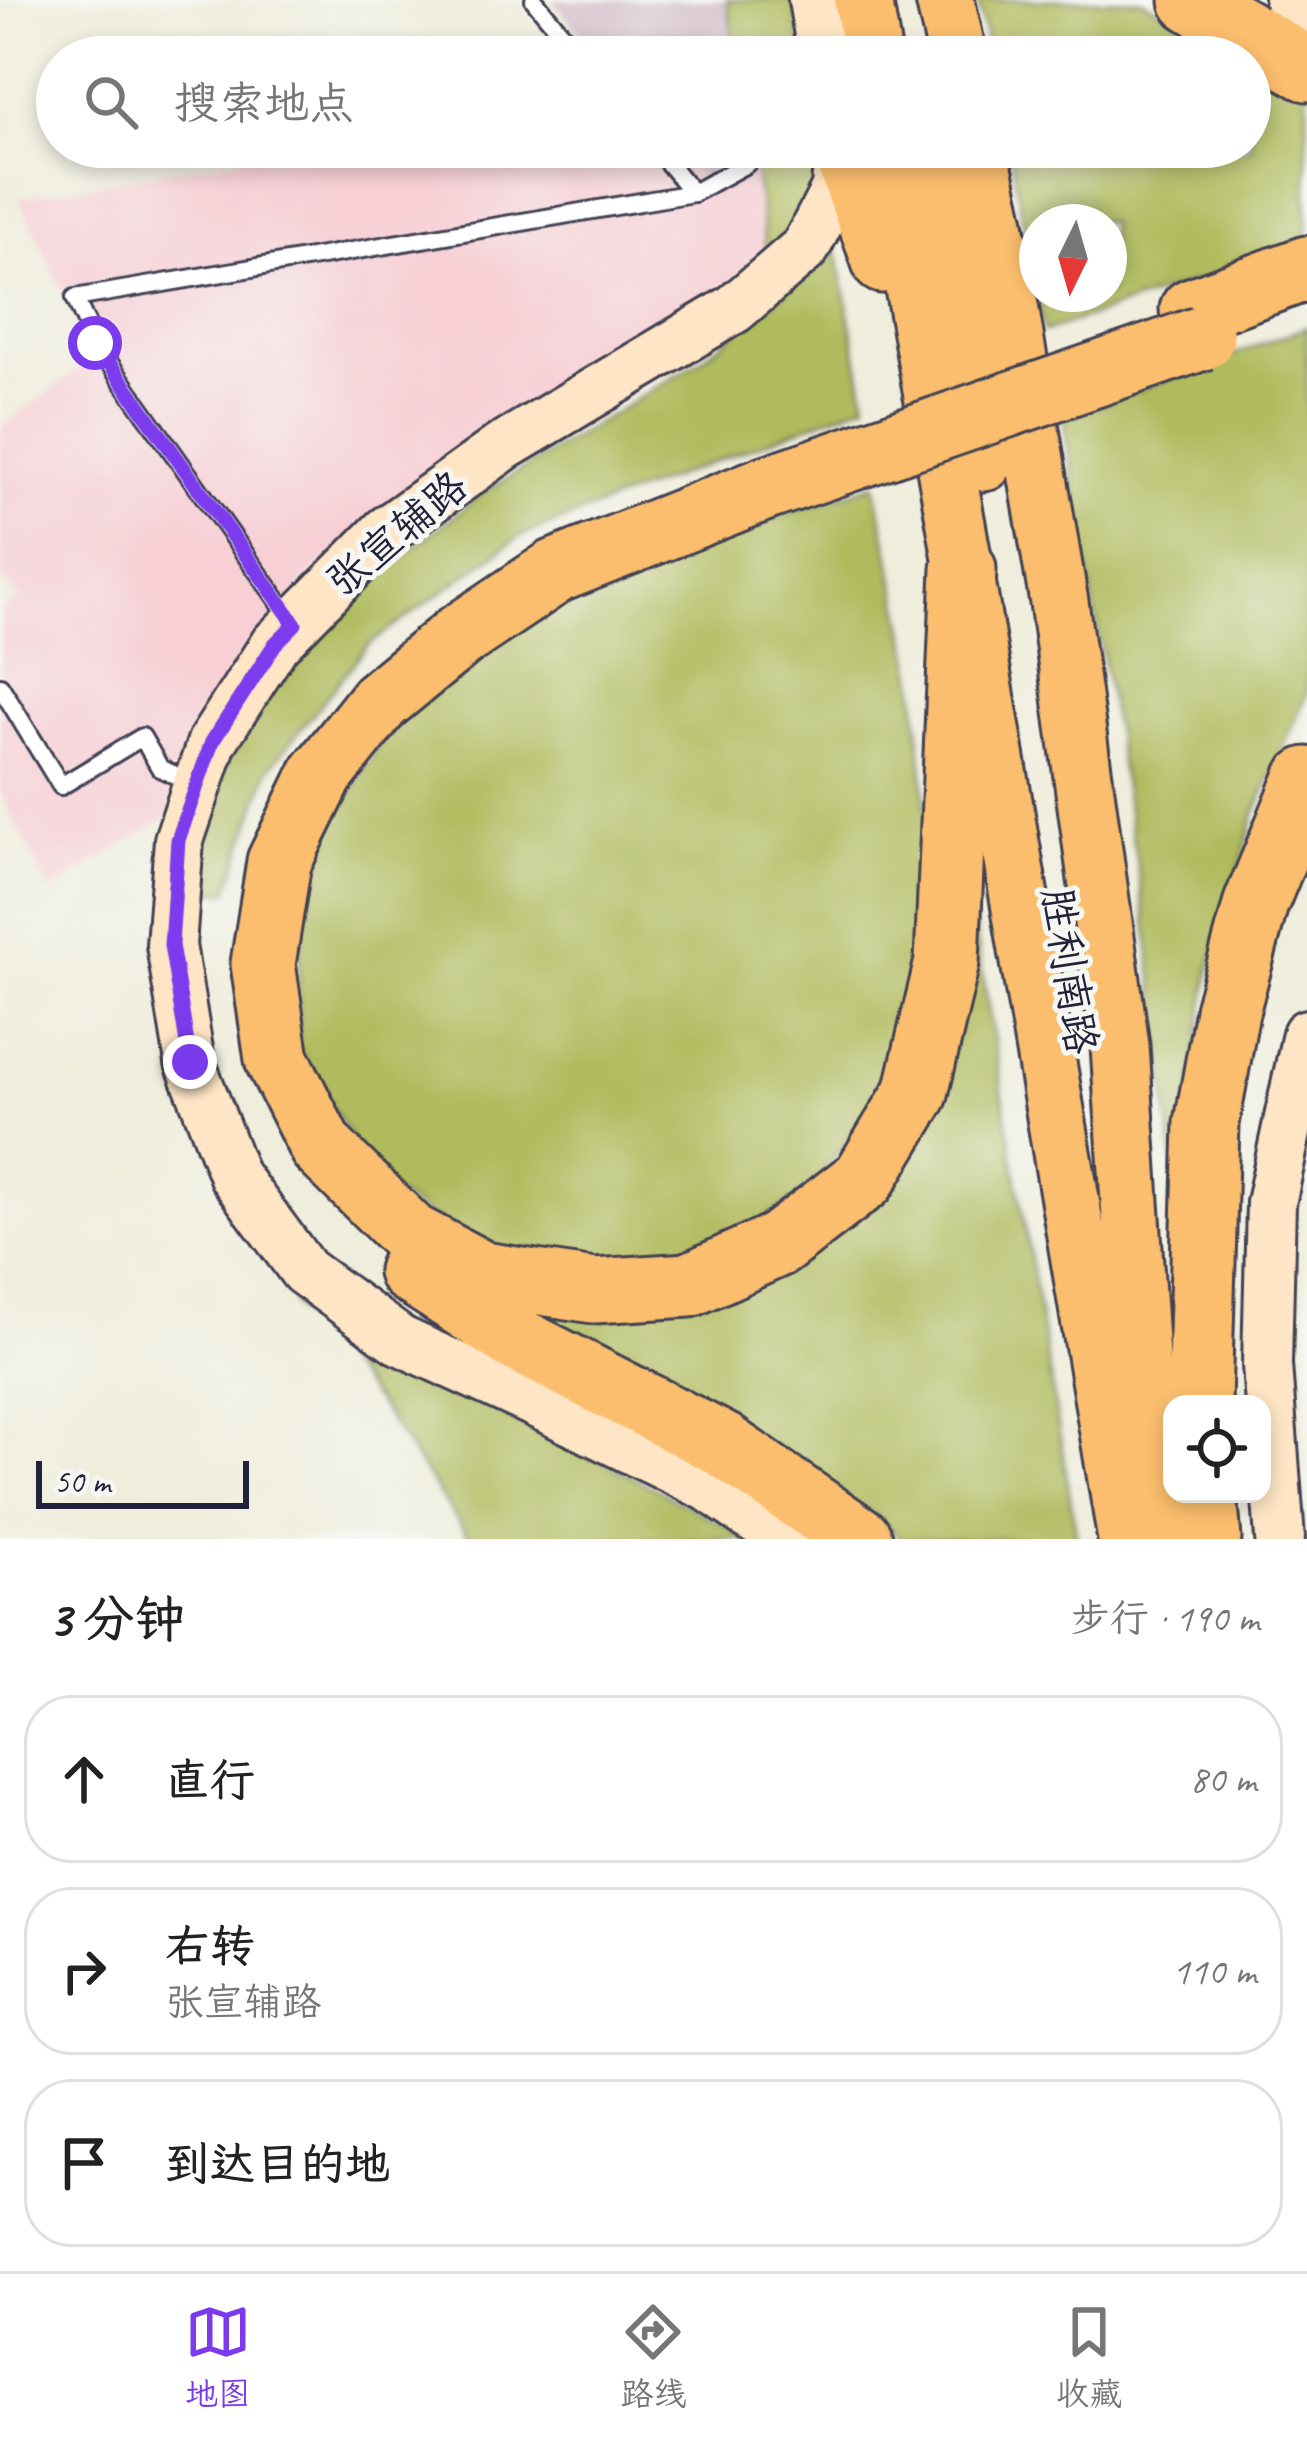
<!DOCTYPE html>
<html lang="zh">
<head>
<meta charset="utf-8">
<style>
  :root { --surface:#fff; --page:#f6f6f6; --text:#222; --muted:#767676; --line:#e0e0e0; --accent:#7c3aed }
  body { margin:0; font-family:Caveat,"LXGW WenKai TC",sans-serif; background:var(--page); color:var(--text) }
  .controls { position:absolute; right:36px; bottom:36px; display:grid; overflow:hidden; border-radius:24px; box-shadow:0 6px 18px #0003 }
  .controls button { width:108px; height:108px; display:grid; place-items:center; padding:0; border:0; border-bottom:3px solid var(--line); background:var(--surface); color:var(--text); font:60px sans-serif }
  .compass { position:absolute; left:1019px; top:204px; width:108px; height:108px; border-radius:50%; background:var(--surface); box-shadow:0 6px 18px #0003; rotate:185deg }
  .scale { position:absolute; left:36px; bottom:30px; width:213px; box-sizing:border-box; padding-left:12px; border:6px solid #22223b; border-top:0; font-size:33px; line-height:42px; white-space:nowrap; color:#22223b; -webkit-text-stroke:9px #f6f6f2; paint-order:stroke }
  .stop { position:absolute; width:36px; height:36px; margin:-27px; border:9px solid #7c3aed; border-radius:50%; background:#fff }
  .stop.end { background:#7c3aed; border-color:#fff; box-shadow:0 3px 12px #0008 }
  .list { margin:0; padding:0; list-style:none }
  h2 { display:flex; justify-content:space-between; align-items:center; height:156px; margin:0; padding:0 48px; font-size:51px }
  h2 small { font-size:39px; font-weight:400; color:var(--muted) }
  .list li { display:grid; grid-template-columns:78px 1fr auto; gap:36px; align-items:center; box-sizing:border-box; height:168px; margin:0 24px 24px; padding:0 24px; border:3px solid var(--line); border-radius:48px }
  .list b { display:block; font-size:45px; white-space:nowrap }
  .list p { margin:0; font-size:39px; white-space:nowrap; color:var(--muted) }
  .list em { font-size:39px; font-style:normal; color:var(--muted) }
  .icon { flex:none; width:66px; height:66px; fill:none; stroke:currentColor; stroke-width:2; stroke-linecap:round; stroke-linejoin:round }
  .map { position:relative; flex:none; width:1307px; height:1539px; overflow:hidden }
  .search { position:absolute; background:var(--surface); box-shadow:0 6px 18px #0003; left:36px; right:36px; top:36px; height:132px; display:flex; align-items:center; gap:30px; box-sizing:border-box; padding:0 42px; border-radius:66px; color:var(--muted); font-size:45px }
  .sheet { height:732px; background:var(--surface) }
  nav { display:flex; justify-content:space-around; align-items:center; box-sizing:border-box; height:168px; border-top:3px solid var(--line); background:var(--surface); font-size:33px; color:var(--muted) }
  nav a { display:grid; justify-items:center; gap:6px }
  nav .on { color:var(--accent) }
  .map>svg:first-child { display:block }
  .built { fill:#f7cfd5 }
  .industrial { fill:#d2bdc8 }
  .green { fill:#b0bb5d; stroke:#696e4c; stroke-width:3; fill-rule:evenodd }
  .lines { fill:none; stroke-linecap:round; stroke-linejoin:round }
  .service-casing { stroke:#414053; stroke-width:22 }
  .secondary-casing { stroke:#414053; stroke-width:54 }
  .trunk-casing { stroke:#414053; stroke-width:63 }
  .motorway-casing { stroke:#414053; stroke-width:69 }
  .service { stroke:#fff; stroke-width:16 }
  .secondary { stroke:#fde5c5; stroke-width:48 }
  .trunk { stroke:#fbbe6e; stroke-width:57 }
  .motorway { stroke:#fbbe6e; stroke-width:63 }
  .motorway-bridge-casing { stroke:#414053; stroke-width:69; stroke-linecap:butt }
  .motorway-bridge { stroke:#fbbe6e; stroke-width:63 }
  .route { stroke:#7c3aed; stroke-width:15 }
  .labels { text-anchor:middle; dominant-baseline:central; stroke-width:10; stroke-linejoin:round; paint-order:stroke }
  .street-label { font-size:42px; fill:#22223b; stroke:#f6f6f2 }
</style>
</head>
<body>
<div class="map">
<svg width="1307" height="1539" viewBox="0 0 1307 1539">
  <rect width="100%" height="100%" fill="#f6f6f2"/>
  <filter id="ink" filterUnits="userSpaceOnUse"><feTurbulence type="fractalNoise" baseFrequency=".00833" numOctaves="2"/><feDisplacementMap in="SourceGraphic" scale="24" xChannelSelector="R" yChannelSelector="G"/><feConvolveMatrix kernelMatrix="1 2 1 2 8 2 1 2 1" color-interpolation-filters="sRGB"/></filter>
  <filter id="wash" filterUnits="userSpaceOnUse"><feTurbulence type="fractalNoise" baseFrequency=".004" numOctaves="4" result="noise"/><feDisplacementMap in="SourceGraphic" scale="48" xChannelSelector="R" yChannelSelector="G"/><feGaussianBlur stdDeviation="2.7" result="paint"/><feColorMatrix in="noise" values="0 0 0 0 0 0 0 0 0 0 0 0 0 0 0 0 0 1.4 0 .05"/><feComposite in="paint" operator="in"/></filter>
  <g filter="url(#wash)">
    <rect width="100%" height="100%" fill="#efeddb"/>
    <!-- built -->
    <path class="built" d="M303 147H675L702 178 742 147H752L767 259 515 418 430 477 323 561 239 657 169 816 50 891 0 792V611L19 599 0 576V429L93 357 19 198Z"/>
    <!-- industrial -->
    <g class="industrial">
      <path d="M552 0H725L736 57H599Z"/>
      <path d="M675 147H742L702 178Z"/>
    </g>
    <!-- green -->
    <g class="green">
      <path d="M727 0H793L803 57H737Z"/>
      <path d="M977 0H1142L1241 57H990Z"/>
      <path d="M1250 62 1307 85V244L1044 332 1009 147H1250ZM1037 222H1109V294H1037Z"/>
      <path d="M752 147H817L822 185 767 259Z"/>
      <path d="M837 251 866 403 519 537 368 645 269 769 228 892 192 890 226 763 310 629 480 495 698 362Z"/>
      <path d="M1307 327V693L1255 814 1210 968 1176 1185 1148 932 1063 419Z"/>
      <path d="M875 484 914 673 929 841 921 948 902 1052 860 1126 808 1190 745 1232 667 1265 578 1269 471 1242 377 1183 297 1047 299 957 314 854 386 733 498 637 655 558Z"/>
      <path d="M970 898 1077 1539H901L878 1517 465 1280 555 1300 840 1225Z"/>
      <path d="M292 1302C444 1382 599 1456 749 1539H470L377 1402Z"/>
    </g>
  </g>
  <g filter="url(#ink)">
    <g class="lines">
      <defs>
        <g id="service">
          <path d="M534 0 581 57"/>
          <path d="M655 147 693 193 746 164 763 147"/>
          <path d="M294 623 95 343 75 298 693 193"/>
          <path d="M0 686 61 786 142 737 160 768 191 783"/>
        </g>
        <g id="secondary">
          <path d="M813 0 823 57"/>
          <path d="M1289 0 1307 9"/>
          <path d="M784 1539 709 1487 530 1400 399 1340 304 1271 234 1176 190 1062 171 945 179 840 212 742 275 644 386 531 504 446 734 309 805 248 836 189 839 147"/>
          <path d="M1280 1539 1267 1365 1271 1203 1307 1034"/>
        </g>
        <g id="trunk">
          <path d="M863 0 873 57"/>
          <path d="M945 0 958 57"/>
          <path d="M840 147 882 264"/>
          <path d="M889 147 964 569 1127 1539"/>
          <path d="M932 147 984 462"/>
          <path d="M978 147 995 223 1059 602 1120 1046 1144 1419"/>
          <path d="M1151 1453 1168 1539"/>
        </g>
        <g id="motorway">
          <path d="M1192 0 1307 69"/>
          <path d="M1192 310 1307 268"/>
          <path d="M766 488 556 571 458 637 380 701 322 774 279 862 263 964 277 1059 321 1147 410 1235 483 1274 594 1291 689 1285 779 1244 864 1179 916 1093 947 962 964 569"/>
          <path d="M410 1271 514 1338 722 1444 860 1539"/>
          <path d="M1199 1404 1207 1123 1227 1011 1256 903 1307 779"/>
          <path d="M1205 1494 1209 1539"/>
        </g>
      </defs>
      <!-- service casing -->
      <use href="#service" class="service-casing"/>
      <!-- secondary casing -->
      <use href="#secondary" class="secondary-casing"/>
      <!-- trunk casing -->
      <use href="#trunk" class="trunk-casing"/>
      <!-- motorway casing -->
      <use href="#motorway" class="motorway-casing"/>
      <!-- service -->
      <use href="#service" class="service"/>
      <!-- secondary -->
      <use href="#secondary" class="secondary"/>
      <!-- trunk -->
      <use href="#trunk" class="trunk"/>
      <!-- motorway -->
      <use href="#motorway" class="motorway"/>
      <defs>
        <path id="motorway-bridge" d="M766 488 1202 338"/>
      </defs>
      <!-- motorway-bridge casing -->
      <use href="#motorway-bridge" class="motorway-bridge-casing"/>
      <!-- motorway-bridge -->
      <use href="#motorway-bridge" class="motorway-bridge"/>
    </g>
  </g>
  <g class="lines" filter="url(#ink)">
    <!-- route -->
    <path class="route" d="M95 343 295 624 275 644 212 742 178 840 171 945 190 1062"/>
  </g>
  <g class="labels">
    <!-- street labels -->
    <g class="street-label">
      <text transform="translate(397 534) rotate(-40)">张宣辅路</text>
      <text transform="translate(1069 971) rotate(81)">胜利南路</text>
    </g>
  </g>
</svg>
<div class="controls">
<button><svg class="icon" aria-label="locate" viewBox="0 0 24 24"><circle cx="12" cy="12" r="6"/><path d="M12 2v4M12 18v4M2 12h4M18 12h4"/></svg></button>
</div>
<svg class="compass" viewBox="-18 -18 36 36"><path d="M0-13l5 13h-10z" fill="#e53935"/><path d="M0 13l5-13h-10z" fill="#767676"/></svg>
<div class="scale">50 m</div>
<div class="stop" style="left:95px;top:343px"></div>
<div class="stop end" style="left:190px;top:1062px"></div>
<div class="search"><svg class="icon" aria-label="search" viewBox="0 0 24 24"><circle cx="10" cy="10" r="6"/><path d="M15 15l6 6"/></svg>搜索地点</div>
</div>
<section class="sheet">
<h2>3 分钟<small>步行 · 190 m</small></h2>
<ul class="list">
<li><svg class="icon" aria-label="ahead" viewBox="0 0 24 24"><path d="M12 20V5M6 11l6-6 6 6"/></svg><div><b>直行</b></div><em>80 m</em></li>
<li><svg class="icon" aria-label="right" viewBox="0 0 24 24"><path d="M7 20v-9h11M14 6l5 5-5 5"/></svg><div><b>右转</b><p>张宣辅路</p></div><em>110 m</em></li>
<li><svg class="icon" aria-label="arrive" viewBox="0 0 24 24"><path d="M6 21V4h12l-3 4 3 4H6"/></svg><div><b>到达目的地</b></div></li>
</ul>
</section>
<nav>
<a class="on"><svg class="icon" aria-label="map" viewBox="0 0 24 24"><path d="M3 6l6-2 6 2 6-2v14l-6 2-6-2-6 2zM9 4v14M15 6v14"/></svg>地图</a>
<a><svg class="icon" aria-label="directions" viewBox="0 0 24 24"><path d="M12 3l9 9-9 9-9-9zM9 14v-3h6M13 9l2 2-2 2"/></svg>路线</a>
<a><svg class="icon" aria-label="saved" viewBox="0 0 24 24"><path d="M7 4h10v16l-5-4-5 4z"/></svg>收藏</a>
</nav>
</body>
</html>
